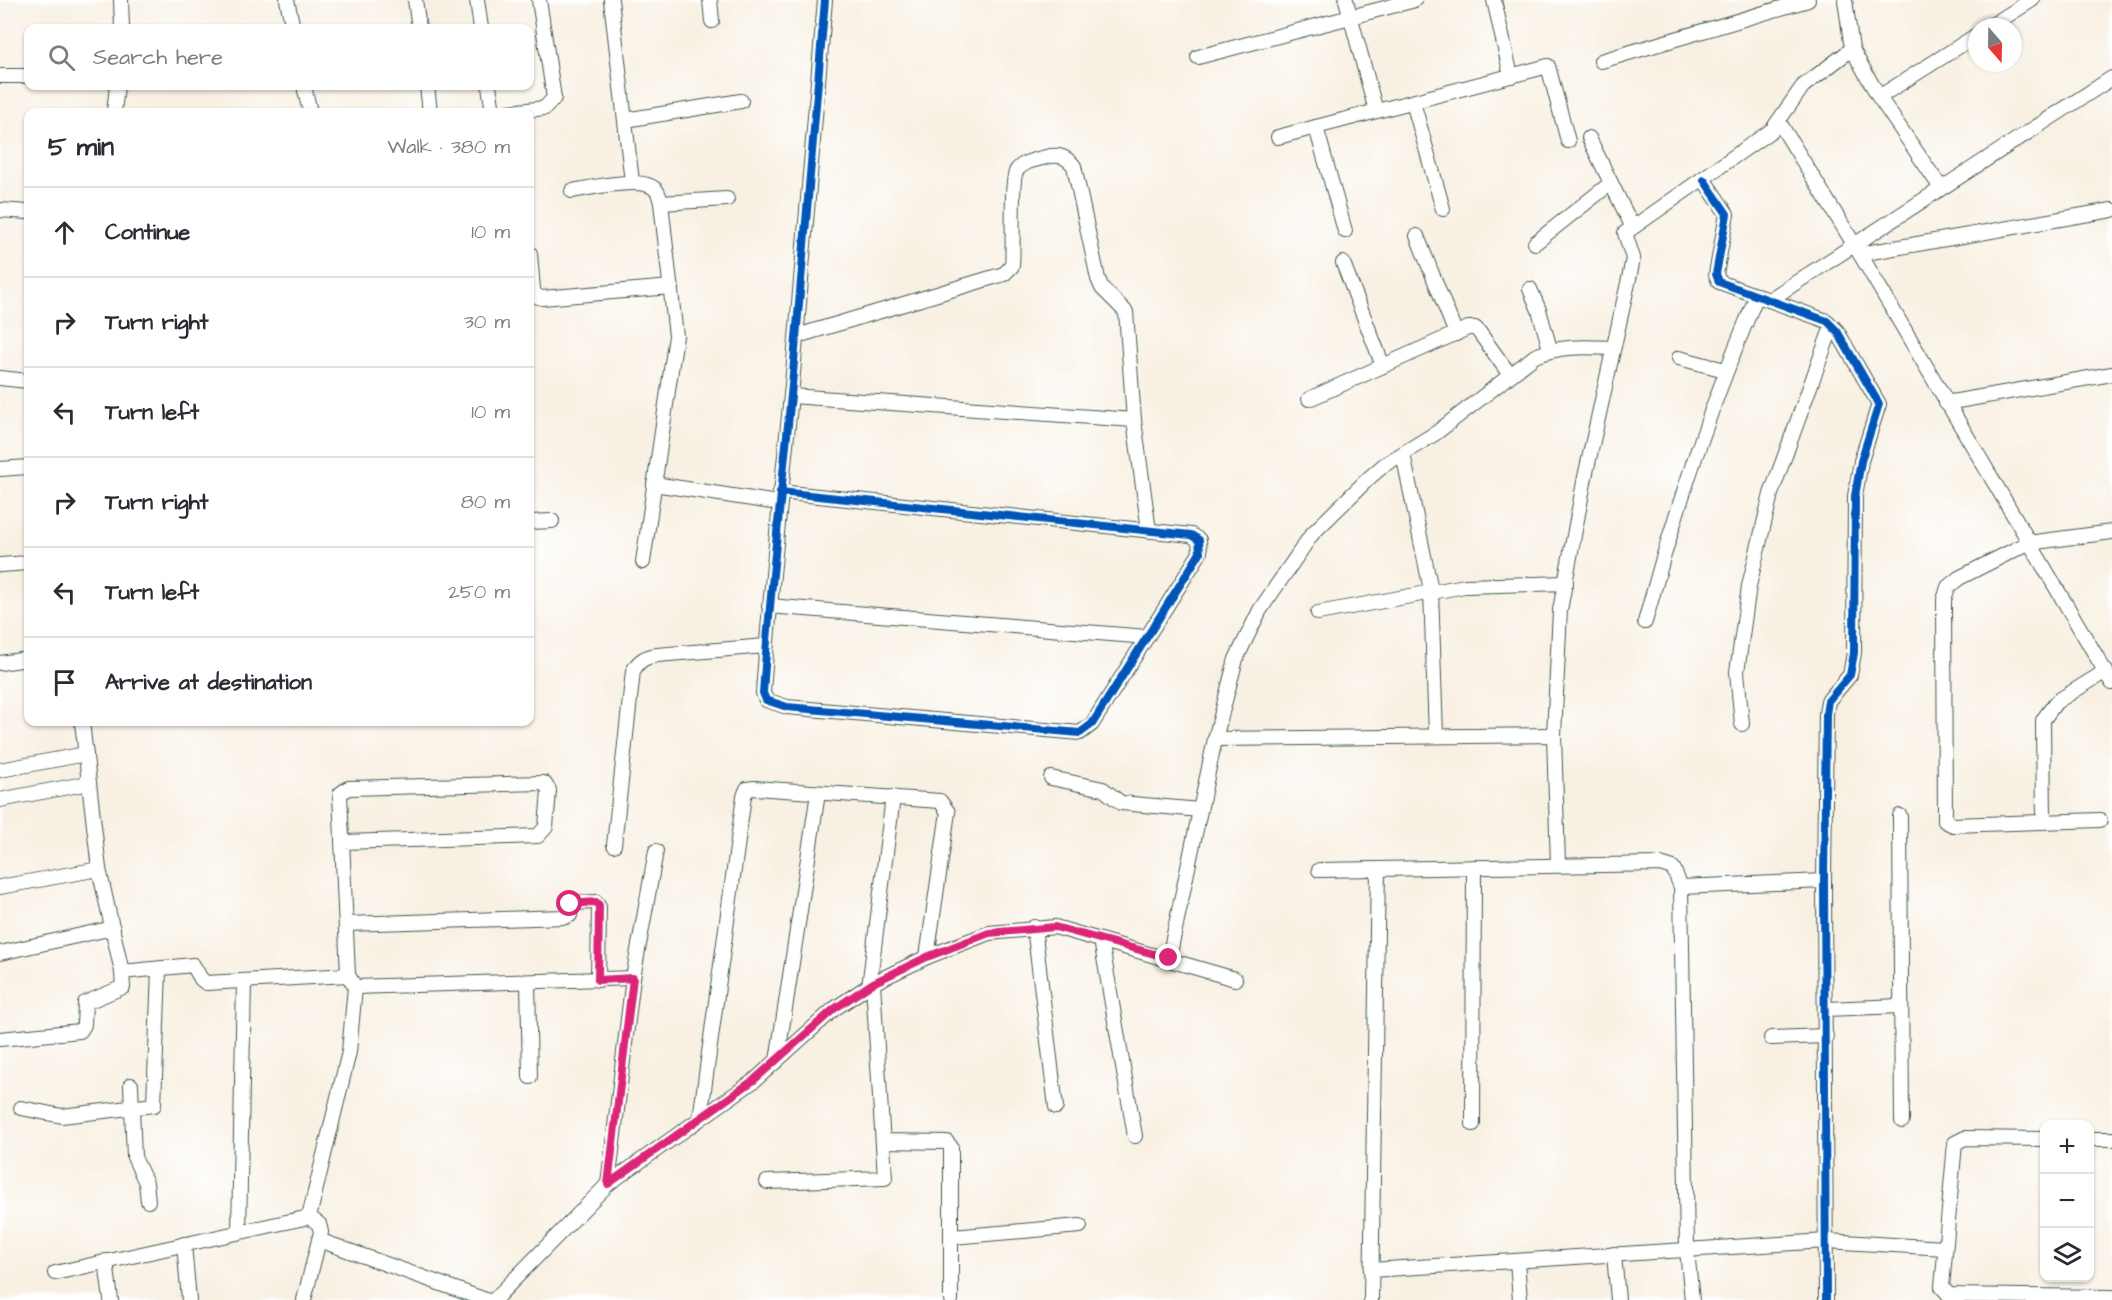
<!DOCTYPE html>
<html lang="en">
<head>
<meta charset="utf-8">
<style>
  :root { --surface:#fff; --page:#f2f2f3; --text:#2b2b33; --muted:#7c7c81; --line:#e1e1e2 }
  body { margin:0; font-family:"Architects Daughter",sans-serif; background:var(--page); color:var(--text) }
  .controls { position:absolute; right:18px; bottom:18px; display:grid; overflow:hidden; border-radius:12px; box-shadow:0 2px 4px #0004 }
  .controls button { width:54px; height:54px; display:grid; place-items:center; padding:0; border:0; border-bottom:2px solid var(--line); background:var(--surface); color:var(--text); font:30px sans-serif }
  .compass { position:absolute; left:1968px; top:18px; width:54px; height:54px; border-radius:50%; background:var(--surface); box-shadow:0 2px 4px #0004; rotate:160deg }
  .stop { position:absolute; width:18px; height:18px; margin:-14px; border:4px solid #db2777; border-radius:50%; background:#fff }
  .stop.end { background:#db2777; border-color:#fff; box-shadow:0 2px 6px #0008 }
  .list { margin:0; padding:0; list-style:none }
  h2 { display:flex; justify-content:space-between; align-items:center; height:78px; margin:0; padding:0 24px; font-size:26px }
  h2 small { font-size:20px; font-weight:400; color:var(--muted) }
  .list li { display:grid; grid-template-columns:39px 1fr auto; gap:18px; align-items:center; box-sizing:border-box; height:90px; padding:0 24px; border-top:2px solid var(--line) }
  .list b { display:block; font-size:22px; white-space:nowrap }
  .list em { font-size:20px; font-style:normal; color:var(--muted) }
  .icon { flex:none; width:33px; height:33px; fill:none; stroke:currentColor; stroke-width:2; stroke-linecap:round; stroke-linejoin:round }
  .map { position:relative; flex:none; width:2112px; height:1300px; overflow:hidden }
  .search { position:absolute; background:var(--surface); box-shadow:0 2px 4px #0004; left:24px; top:24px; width:510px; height:66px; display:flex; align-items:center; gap:15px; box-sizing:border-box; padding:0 21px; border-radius:12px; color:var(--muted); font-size:22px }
  .panel { position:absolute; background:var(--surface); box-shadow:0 2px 4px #0004; left:24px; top:108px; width:510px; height:618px; border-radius:12px }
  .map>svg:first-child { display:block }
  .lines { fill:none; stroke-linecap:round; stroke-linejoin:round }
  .street-casing { stroke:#40584e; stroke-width:16 }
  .street { stroke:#fff; stroke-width:14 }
  .cycleway-casing { stroke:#fff; stroke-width:11 }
  .cycleway { stroke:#0057b8; stroke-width:8 }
  .route { stroke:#db2777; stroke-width:8 }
</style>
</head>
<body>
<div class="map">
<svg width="2112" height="1300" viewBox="0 0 2112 1300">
  <rect width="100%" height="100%" fill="#fff"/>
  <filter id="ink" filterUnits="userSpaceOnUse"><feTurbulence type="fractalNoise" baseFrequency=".0167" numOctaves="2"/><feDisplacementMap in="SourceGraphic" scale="12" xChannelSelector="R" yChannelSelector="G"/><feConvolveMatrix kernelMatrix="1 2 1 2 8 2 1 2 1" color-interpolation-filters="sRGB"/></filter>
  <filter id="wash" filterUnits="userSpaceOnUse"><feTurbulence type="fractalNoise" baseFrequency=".008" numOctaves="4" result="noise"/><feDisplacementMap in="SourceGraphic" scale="24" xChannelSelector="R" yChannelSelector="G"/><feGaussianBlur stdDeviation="1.35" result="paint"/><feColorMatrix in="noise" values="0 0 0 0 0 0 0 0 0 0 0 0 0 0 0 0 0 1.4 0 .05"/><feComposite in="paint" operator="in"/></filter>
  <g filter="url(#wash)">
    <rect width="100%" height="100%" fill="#f8f0e2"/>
  </g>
  <g filter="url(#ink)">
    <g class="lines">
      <defs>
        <g id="street">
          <path d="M121 0 122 28"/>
          <path d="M287 0 293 28"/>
          <path d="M415 0 419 28"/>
          <path d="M477 0 481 28"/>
          <path d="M611 0 632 182"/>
          <path d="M710 0 712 21"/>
          <path d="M1346 0 1376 111"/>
          <path d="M1494 0 1511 76"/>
          <path d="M1845 0 1852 49 1879 97 1941 188"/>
          <path d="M1989 27 2032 0"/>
          <path d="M1198 57 1415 0"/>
          <path d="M1601 61 1808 0"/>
          <path d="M0 76H28"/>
          <path d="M304 86 310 112"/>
          <path d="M427 86 430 112"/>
          <path d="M489 86 493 112"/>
          <path d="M1879 97 1977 35"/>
          <path d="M1413 102 1443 209"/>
          <path d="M114 112 117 86"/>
          <path d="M509 112 545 108 554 98 539 0"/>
          <path d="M625 120 741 101"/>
          <path d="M1779 122 1860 254 2112 683"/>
          <path d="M1316 127 1345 231"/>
          <path d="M1278 137 1548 66 1568 141"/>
          <path d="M1589 138 1632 226"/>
          <path d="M1704 180 1727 214 1716 274 1719 282 1827 321 1837 331 1879 404 1861 461 1855 496 1854 653 1850 675 1828 701 1826 714 1824 881 1826 1300"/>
          <path d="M572 191C590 188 644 175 656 190 659 193 660 199 661 203L676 336 643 562"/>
          <path d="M661 203 727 199"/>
          <path d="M0 210 28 212"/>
          <path d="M1417 236 1456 334"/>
          <path d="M1535 243 1611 183"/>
          <path d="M530 253 533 290 536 296 542 298 671 287"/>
          <path d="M1860 254 2112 210"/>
          <path d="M1343 263 1383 366"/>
          <path d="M1530 289 1539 310 1550 349"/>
          <path d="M1769 300 2112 78"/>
          <path d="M797 336 1004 274 1012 266C1014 248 1010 179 1017 170 1024 161 1036 160 1046 157 1058 154 1066 156 1074 166L1098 279 1102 288 1126 312 1134 420 1149 531"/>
          <path d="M1679 358 1725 370"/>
          <path d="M0 378 28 381"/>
          <path d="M791 396 1134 420"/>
          <path d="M1309 399 1468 328H1475L1479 332 1510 375"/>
          <path d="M1946 403 2112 374"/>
          <path d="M1403 454 1431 590 1436 736"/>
          <path d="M0 469 28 467"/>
          <path d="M654 484 778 503"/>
          <path d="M780 492 1191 535 1199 540 1200 553 1092 724 1080 733 787 707 766 700 763 693C770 590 782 488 792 385 804 257 813 128 825 0"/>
          <path d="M530 522 552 521"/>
          <path d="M0 565 28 563"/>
          <path d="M769 606 1147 637"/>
          <path d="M1318 613 1465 586 1566 583"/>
          <path d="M1645 622C1675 510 1712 402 1757 295"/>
          <path d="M0 663 28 659"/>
          <path d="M1742 724 1737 672 1749 586 1771 494 1832 326"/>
          <path d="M1215 739 1554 735"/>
          <path d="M0 770 86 754"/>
          <path d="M1051 778 1103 789 1121 803 1200 810"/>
          <path d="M0 800 89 783"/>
          <path d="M1900 816 1902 1121"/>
          <path d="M2100 820 1953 825 1945 821 1944 600 1948 587 1959 578 2028 543 2112 532"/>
          <path d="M2044 821 2043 720 2056 702 2106 671"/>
          <path d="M614 845 633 671C639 660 645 657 657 655L766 646"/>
          <path d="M1558 865 1554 735 1560 610 1585 477 1630 274 1633 258 1625 233 1772 130 1803 86 1852 49"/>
          <path d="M1319 870 1660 864 1673 868 1681 887 1687 1250 1692 1300"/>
          <path d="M0 887 99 869"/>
          <path d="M1681 887 1824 881"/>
          <path d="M346 924 565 917 570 915 571 903 596 902 599 907 598 980"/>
          <path d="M1034 927 1056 1107"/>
          <path d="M1101 940 1135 1136"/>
          <path d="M0 953 113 928"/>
          <path d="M1169 958 1215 739 1236 659 1260 610 1312 534 1369 478 1384 465 1436 433 1535 356C1561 345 1586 347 1613 348"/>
          <path d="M122 972 193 965 201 979 206 983 348 975"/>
          <path d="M528 982 530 1077"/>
          <path d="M355 987 633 978"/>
          <path d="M869 987 893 797"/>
          <path d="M1826 1009 1901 1006"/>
          <path d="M1771 1038 1826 1036"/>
          <path d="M0 1039 80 1031 84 1025 85 1003 123 987 122 972 99 869 82 722"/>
          <path d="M777 1061 818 793"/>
          <path d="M131 1085 134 1157 146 1183 148 1201"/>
          <path d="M21 1108 62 1116 154 1105 159 969"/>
          <path d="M700 1119 744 796 747 789 754 788 940 801 948 812 927 957"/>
          <path d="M1473 1124 1474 867"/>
          <path d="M2044 1139 1965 1138 1955 1143 1942 1287 1949 1295 2112 1297"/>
          <path d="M2090 1139H2112"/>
          <path d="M884 1141 947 1142 951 1147V1300"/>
          <path d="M767 1182 885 1178 873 983"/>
          <path d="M608 1184 633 978 656 851"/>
          <path d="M309 1217 349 1052 355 987 348 975 340 794 348 788 544 783 549 790 546 827 538 836 343 842"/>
          <path d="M239 1232 244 981"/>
          <path d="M952 1237 1080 1226"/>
          <path d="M319 1240 486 1300"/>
          <path d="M184 1244 189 1300"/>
          <path d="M1614 1254 1618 1300"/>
          <path d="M106 1261 111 1300"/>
          <path d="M1517 1261 1520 1300"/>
          <path d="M1371 1270 1826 1241 1945 1248"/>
          <path d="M55 1273 309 1217 319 1224 321 1232 304 1300"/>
          <path d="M494 1300 608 1184 755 1080 834 1009 873 983 927 957 989 933 1055 927 1235 979"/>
          <path d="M1371 1300 1378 869"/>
        </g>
      </defs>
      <!-- street casing -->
      <use href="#street" class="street-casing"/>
      <!-- street -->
      <use href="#street" class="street"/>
      <defs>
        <g id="cycleway">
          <path d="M1704 180 1727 214 1716 274 1719 282 1827 321 1837 331 1879 404 1861 461 1855 496 1854 653 1850 675 1828 701 1826 714 1824 881 1826 1300"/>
          <path d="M780 492 1191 535 1199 540 1200 553 1092 724 1080 733 787 707 766 700 763 693C770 590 782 488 792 385 804 257 813 128 825 0"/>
        </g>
      </defs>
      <!-- cycleway casing -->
      <use href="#cycleway" class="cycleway-casing"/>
      <!-- cycleway -->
      <use href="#cycleway" class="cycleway"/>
    </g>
  </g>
  <g class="lines" filter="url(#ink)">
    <!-- route -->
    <path class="route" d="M570 904 596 902 599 905 598 980 633 978 608 1184 754 1080 834 1009 873 983 927 957 989 933 1055 927 1169 958"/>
  </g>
</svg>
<div class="controls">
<button>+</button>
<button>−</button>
<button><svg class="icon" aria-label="layers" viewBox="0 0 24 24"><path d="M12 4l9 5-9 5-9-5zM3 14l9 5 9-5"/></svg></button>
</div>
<svg class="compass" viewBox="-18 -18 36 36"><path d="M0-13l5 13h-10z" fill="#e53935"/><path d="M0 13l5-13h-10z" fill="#7c7c81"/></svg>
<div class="stop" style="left:570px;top:904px"></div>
<div class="stop end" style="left:1169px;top:958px"></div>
<div class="search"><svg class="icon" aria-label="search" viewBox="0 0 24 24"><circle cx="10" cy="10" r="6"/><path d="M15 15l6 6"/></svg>Search here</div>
<section class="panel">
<h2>5 min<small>Walk · 380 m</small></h2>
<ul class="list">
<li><svg class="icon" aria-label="ahead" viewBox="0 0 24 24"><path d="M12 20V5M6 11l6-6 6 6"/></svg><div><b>Continue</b></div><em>10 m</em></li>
<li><svg class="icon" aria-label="right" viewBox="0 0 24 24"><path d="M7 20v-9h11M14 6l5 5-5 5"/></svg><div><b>Turn right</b></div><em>30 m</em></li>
<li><svg class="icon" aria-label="left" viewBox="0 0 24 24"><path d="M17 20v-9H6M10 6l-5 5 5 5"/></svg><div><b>Turn left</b></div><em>10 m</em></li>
<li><svg class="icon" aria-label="right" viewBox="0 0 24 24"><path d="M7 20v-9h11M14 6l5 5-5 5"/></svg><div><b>Turn right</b></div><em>80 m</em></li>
<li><svg class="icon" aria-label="left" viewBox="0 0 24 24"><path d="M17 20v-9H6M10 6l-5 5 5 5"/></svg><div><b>Turn left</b></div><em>250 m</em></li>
<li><svg class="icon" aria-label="arrive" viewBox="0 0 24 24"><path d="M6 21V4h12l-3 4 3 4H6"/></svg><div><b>Arrive at destination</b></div></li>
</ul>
</section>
</div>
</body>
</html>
